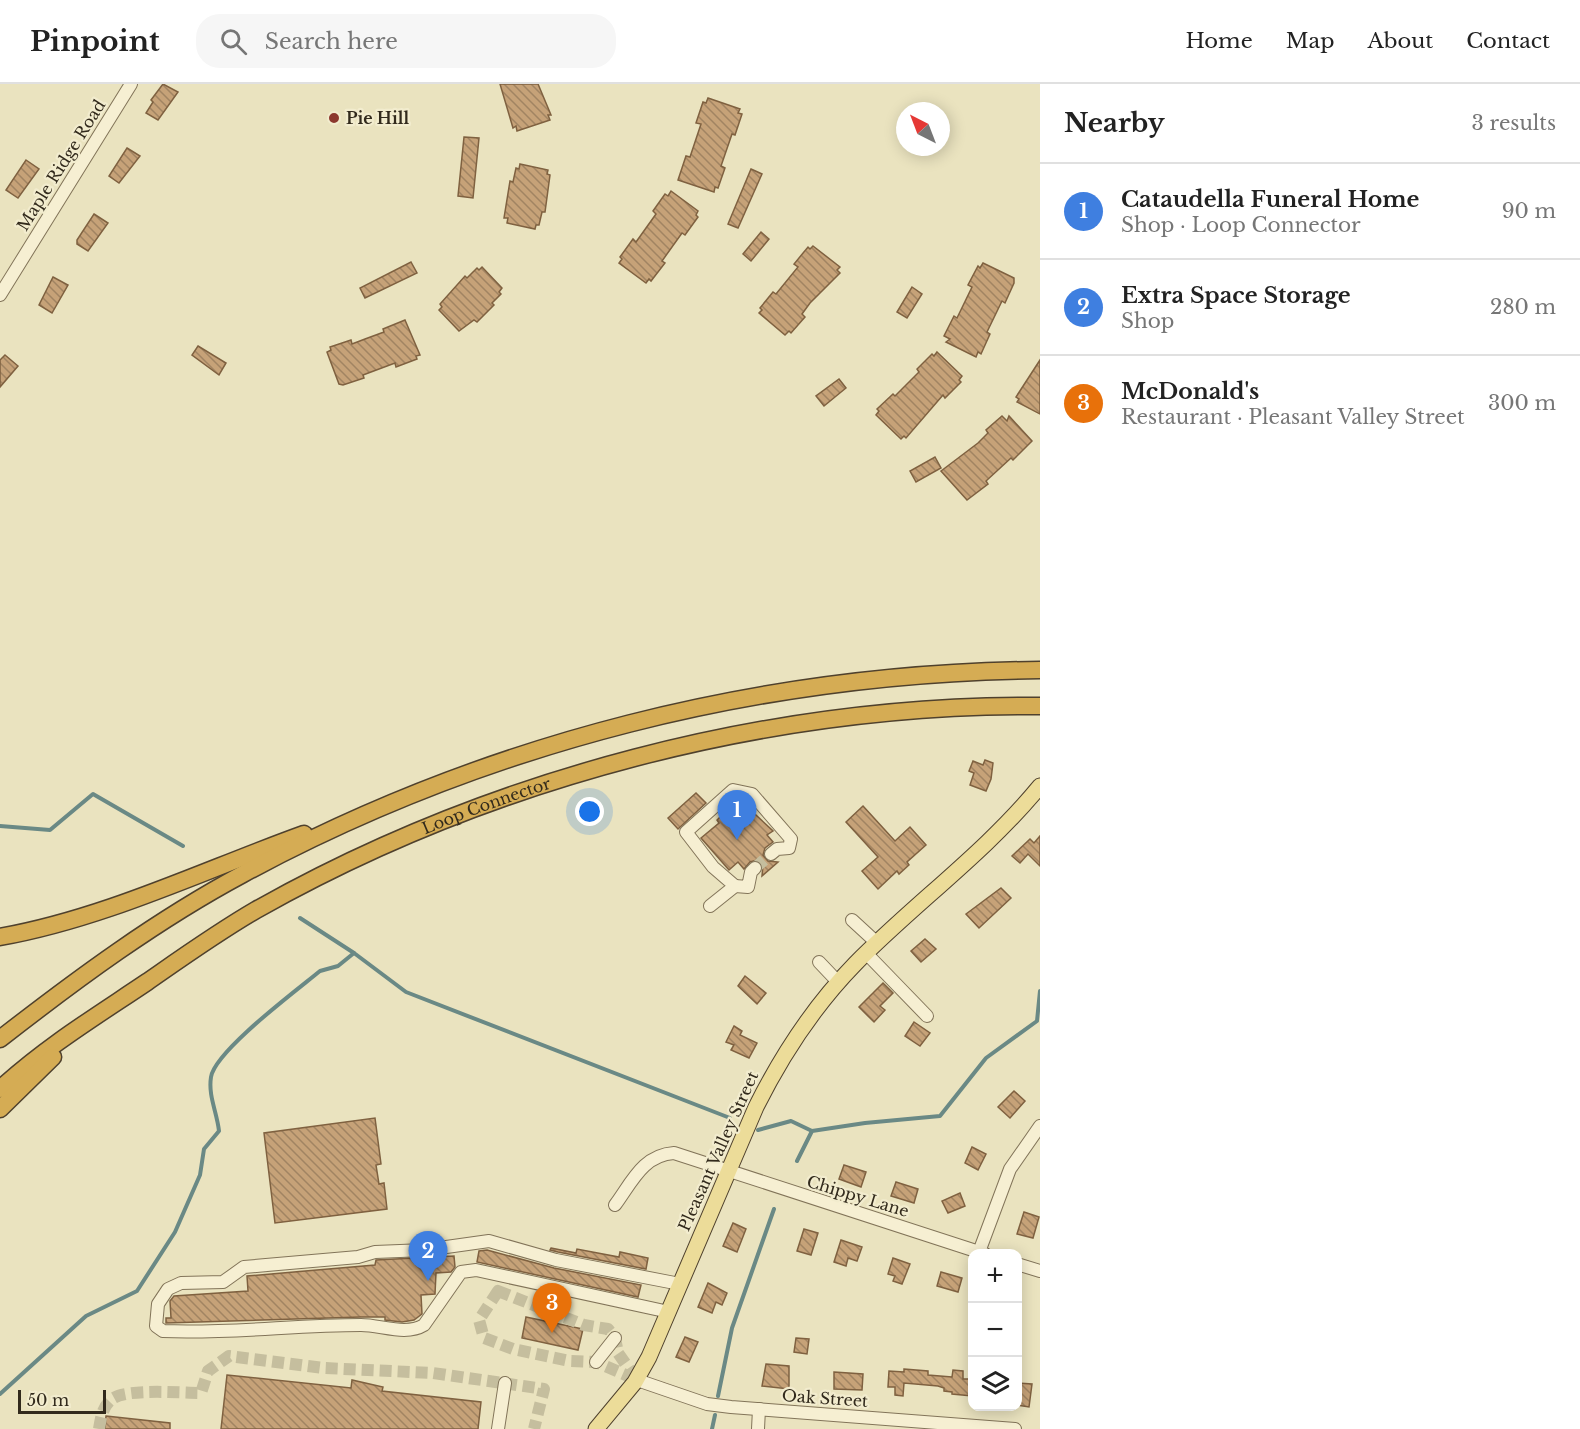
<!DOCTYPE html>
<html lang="en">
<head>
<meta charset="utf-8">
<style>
  :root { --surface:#fff; --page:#f6f6f6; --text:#222; --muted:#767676; --line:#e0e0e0; --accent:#8c382d }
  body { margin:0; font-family:"Libre Baskerville",serif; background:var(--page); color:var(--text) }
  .controls { position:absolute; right:18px; bottom:18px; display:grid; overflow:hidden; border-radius:12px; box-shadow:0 3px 15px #0003 }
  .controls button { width:54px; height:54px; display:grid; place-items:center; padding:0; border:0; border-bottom:2px solid var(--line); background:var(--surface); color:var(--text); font:30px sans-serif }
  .compass { position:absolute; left:896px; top:18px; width:54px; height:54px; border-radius:50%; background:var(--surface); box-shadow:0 3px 15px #0003; rotate:318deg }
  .scale { position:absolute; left:18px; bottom:15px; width:88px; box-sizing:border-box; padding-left:6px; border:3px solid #322a1c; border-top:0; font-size:16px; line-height:21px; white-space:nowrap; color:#322a1c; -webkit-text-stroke:4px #f2ecce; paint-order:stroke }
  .you { position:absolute; left:590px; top:728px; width:21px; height:21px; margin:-15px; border:4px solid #fff; border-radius:50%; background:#1a73e8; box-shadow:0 0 0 9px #1a73e833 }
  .badge { display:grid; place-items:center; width:39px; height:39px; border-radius:50%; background:var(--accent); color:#fff; font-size:20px; font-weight:700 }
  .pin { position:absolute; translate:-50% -50px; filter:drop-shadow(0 2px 3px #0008) }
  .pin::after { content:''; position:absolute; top:32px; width:21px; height:18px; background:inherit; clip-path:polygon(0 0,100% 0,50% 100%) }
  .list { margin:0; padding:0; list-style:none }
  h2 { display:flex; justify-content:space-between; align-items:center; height:78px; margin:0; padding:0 24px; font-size:26px }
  h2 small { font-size:20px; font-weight:400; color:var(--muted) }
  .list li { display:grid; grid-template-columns:39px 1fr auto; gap:18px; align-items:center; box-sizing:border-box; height:96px; padding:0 24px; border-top:2px solid var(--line) }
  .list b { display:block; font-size:22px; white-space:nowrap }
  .list p { margin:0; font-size:20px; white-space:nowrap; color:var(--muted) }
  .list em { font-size:20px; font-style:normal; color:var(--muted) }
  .icon { flex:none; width:33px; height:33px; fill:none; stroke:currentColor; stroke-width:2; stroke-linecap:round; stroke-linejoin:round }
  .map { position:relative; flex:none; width:1040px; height:1345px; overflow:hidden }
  header { display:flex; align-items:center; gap:36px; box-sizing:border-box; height:84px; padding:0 30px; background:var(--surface); border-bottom:2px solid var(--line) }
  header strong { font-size:28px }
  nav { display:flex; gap:33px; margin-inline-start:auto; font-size:21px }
  .search { width:420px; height:54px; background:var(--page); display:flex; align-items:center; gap:15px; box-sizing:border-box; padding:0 21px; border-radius:24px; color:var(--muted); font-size:22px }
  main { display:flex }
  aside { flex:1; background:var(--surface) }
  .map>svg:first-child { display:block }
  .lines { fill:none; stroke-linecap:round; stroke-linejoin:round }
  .stream { stroke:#6a8985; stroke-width:4 }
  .building { fill:url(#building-back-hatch); stroke:#7f6140; stroke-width:1.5 }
  .minor-tunnel { stroke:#c5be9e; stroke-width:12; stroke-dasharray:12 6; stroke-linecap:butt }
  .minor-casing { stroke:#827459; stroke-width:14 }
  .major-casing { stroke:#4f412d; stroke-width:17 }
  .highway-casing { stroke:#4f412d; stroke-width:19 }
  .minor { stroke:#f6efd2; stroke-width:12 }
  .major { stroke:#ecdc99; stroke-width:15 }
  .highway { stroke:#d5ac54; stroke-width:16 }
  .poi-dot { fill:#8c382d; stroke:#f2ecce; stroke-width:2 }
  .labels { text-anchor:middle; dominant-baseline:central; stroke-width:4.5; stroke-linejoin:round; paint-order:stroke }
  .poi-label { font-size:16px; font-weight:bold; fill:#322a1c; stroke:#f2ecce; text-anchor:start }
  .street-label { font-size:16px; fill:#322a1c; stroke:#f2ecce }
</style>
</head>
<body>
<header>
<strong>Pinpoint</strong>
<div class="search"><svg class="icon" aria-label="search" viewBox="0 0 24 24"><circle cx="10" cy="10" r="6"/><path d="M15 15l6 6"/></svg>Search here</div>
<nav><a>Home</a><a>Map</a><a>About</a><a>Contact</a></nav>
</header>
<main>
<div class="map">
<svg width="1040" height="1345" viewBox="0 0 1040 1345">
  <defs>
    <pattern id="building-back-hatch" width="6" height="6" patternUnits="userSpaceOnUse" patternTransform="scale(1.5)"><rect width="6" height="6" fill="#c6a278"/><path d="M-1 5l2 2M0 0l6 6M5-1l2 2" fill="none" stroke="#a18462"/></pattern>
  </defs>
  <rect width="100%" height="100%" fill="#eae3bf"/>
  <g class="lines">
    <!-- stream -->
    <g class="stream">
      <path d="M0 742 50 746 93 710 183 762"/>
      <path d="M300 834 354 869 406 908 730 1034"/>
      <path d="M758 1046 791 1037 812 1047"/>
      <path d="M797 1077 812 1047 865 1039 940 1032 986 974 1037 937 1040 907"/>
      <path d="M0 1310 86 1232 137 1207 175 1148 200 1091 204 1065 219 1047C217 1028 208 1012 211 993 215 967 297 906 320 887L338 882 354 869"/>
      <path d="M718 1312 732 1244 774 1125"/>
      <path d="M712 1345 715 1331"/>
    </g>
  </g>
  <!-- building -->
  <g class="building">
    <path d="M163 0 178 8 158 36 146 29 153 18 151 16Z"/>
    <path d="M500 0H538L551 31H548L550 36 517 47 516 42 513 44Z"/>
    <path d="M708 14 740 25 738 29 742 30 735 51 732 50 721 82 725 84 718 104 715 103 714 108 678 96 686 72 690 73 701 40 696 39 703 18 706 19Z"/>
    <path d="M464 53 479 54 473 114 458 112Z"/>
    <path d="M127 64 140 72 119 99 109 92Z"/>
    <path d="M26 76 39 85 18 114 6 106Z"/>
    <path d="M520 80 548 86 547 90 550 91 545 128H542L539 141H536L535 145 507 139 508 134H504L510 97 513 98 516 84 519 85Z"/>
    <path d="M751 85 762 90 738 144 728 140Z"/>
    <path d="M671 107 698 127 696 131 698 133 685 151 682 149 662 177 665 179 651 197 649 195 646 199 619 179 622 175 620 173 633 155 636 158 656 130 653 127 665 110 668 112Z"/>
    <path d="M94 130 108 139 88 167 77 160V156Z"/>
    <path d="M761 148 769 155 751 177 743 170Z"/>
    <path d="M813 162 840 183 837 186 840 189 810 219 802 230 805 233 791 249 789 247 785 251 759 229 762 226 760 224 773 208 776 210 798 183 794 180 808 163 810 165Z"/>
    <path d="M411 178 417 189 365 214 360 204Z"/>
    <path d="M983 179 1014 194V199L1005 219 1002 217 987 248 990 250 981 270 978 268 976 273 946 258 950 255 944 252 954 232 957 234 972 203 968 201 978 182 980 184Z"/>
    <path d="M482 183 502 204 499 208 501 210 492 219 494 221 477 238 474 236 459 247 439 226 442 223 440 220 465 192 467 194 477 184 479 186Z"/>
    <path d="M53 193 68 201 52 229 39 221Z"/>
    <path d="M912 203 922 210 907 234 897 228Z"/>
    <path d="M405 236 420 271 416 272 417 275 396 283 395 279 363 291 364 294 343 301 339 300 327 268 331 266 330 263 351 256 352 260 365 255 384 248 383 245Z"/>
    <path d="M198 262 226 279 219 291 192 271Z"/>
    <path d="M937 268 962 292 959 296 961 298 945 314 943 311 906 354 904 352 901 355 876 331 879 327 877 325 893 310 895 312 919 288 917 285 932 270 934 272Z"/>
    <path d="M5 271 18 282 0 303V276Z"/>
    <path d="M1040 276V330L1017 318 1019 315 1016 313Z"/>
    <path d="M839 295 846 304 824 322 816 312Z"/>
    <path d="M1002 332 1007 337 1009 332 1032 357 1013 376 1011 374 986 397 988 400 967 416 941 387 978 359 988 349 986 346Z"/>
    <path d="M935 373 941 384 916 398 910 387Z"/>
    <path d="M985 676 993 679 991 695 986 707 970 701 974 689 969 687 973 677 983 681Z"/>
    <path d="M696 709 706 719 678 745 668 734Z"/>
    <path d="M742 718 773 747 767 751 773 758 765 764 763 771 768 777 778 778 762 792 763 781 757 776 750 778 744 785 738 778 729 786 701 754 719 739 717 736 728 725 731 728Z"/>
    <path d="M863 722 895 757 910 743 926 761 907 778 909 781 899 790 897 787 878 805 862 787 878 773 846 738Z"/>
    <path d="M1040 752V782L1028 770 1020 779 1012 772 1030 755 1034 759Z"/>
    <path d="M1001 804 1011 814 979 844 966 830Z"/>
    <path d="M925 855 936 865 921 878 911 867Z"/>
    <path d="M745 892 766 909 757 920 738 902Z"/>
    <path d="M883 899 893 909 880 922 885 926 874 938 859 923Z"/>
    <path d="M914 938 930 949 920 962 905 952Z"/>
    <path d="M734 942 742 947 740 951 757 959 749 974 731 966 734 961 726 958Z"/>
    <path d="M1014 1007 1025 1017 1010 1034 998 1023Z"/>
    <path d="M375 1034 381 1080 376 1081 379 1100 384 1099 387 1125 275 1139 264 1049Z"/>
    <path d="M972 1063 986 1070 978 1086 965 1079Z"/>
    <path d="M844 1081 866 1088 861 1103 839 1095Z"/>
    <path d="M896 1098 918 1105 914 1119 891 1112Z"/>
    <path d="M960 1109 965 1122 948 1129 942 1117Z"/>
    <path d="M1024 1128 1039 1133 1033 1154 1017 1150Z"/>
    <path d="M733 1139 746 1145 737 1168 723 1162Z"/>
    <path d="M804 1145 818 1149 811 1171 797 1167Z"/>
    <path d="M841 1156 862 1163 857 1177 848 1174 846 1182 834 1178Z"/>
    <path d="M551 1164 576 1169 577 1165 619 1173 620 1168 648 1174 646 1185 558 1168 550 1166Z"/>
    <path d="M487 1166 554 1184 641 1201 638 1213 477 1178 479 1167Z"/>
    <path d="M454 1172 455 1183 451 1188 436 1189 435 1210 421 1211 422 1230 414 1236 402 1238 385 1236V1233H361L166 1239V1234H171L170 1217 174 1212 248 1207 247 1192 375 1181 376 1176Z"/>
    <path d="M893 1174 910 1180 902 1200 893 1197 895 1192 888 1190Z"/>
    <path d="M941 1188 962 1194 958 1208 937 1202Z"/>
    <path d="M708 1199 727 1209 722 1221 716 1218 712 1229 698 1223Z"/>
    <path d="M526 1233 583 1245 578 1266 522 1254Z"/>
    <path d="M685 1253 698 1258 689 1278 676 1273Z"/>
    <path d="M796 1254 809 1255 807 1270 794 1268Z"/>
    <path d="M766 1280 789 1282V1305L762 1302Z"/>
    <path d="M904 1285 928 1287V1291L952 1293 953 1286 963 1287V1295H972V1312L952 1310V1308L944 1307V1304L938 1302 904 1299 903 1312 895 1311V1303H888L889 1287 904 1288Z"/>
    <path d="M834 1288 863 1290 862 1306 834 1305Z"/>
    <path d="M227 1291 351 1304 352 1296 383 1303 382 1307 481 1318 478 1345H221Z"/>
    <path d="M1017 1299 1032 1300 1029 1323 1017 1321Z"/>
    <path d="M106 1332 170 1339V1345H105Z"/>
  </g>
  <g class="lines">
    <!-- minor-tunnel -->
    <g class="minor-tunnel">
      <path d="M755 784 771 770"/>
      <path d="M498 1207 584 1241 608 1245 615 1254 618 1269 637 1296 596 1278 570 1277 513 1265 484 1254 479 1236Z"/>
      <path d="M99 1345C101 1334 102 1323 112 1315 126 1304 182 1309 201 1309L208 1287 229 1272 324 1284 433 1289 544 1305 534 1345"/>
    </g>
    <defs>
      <g id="minor">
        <path d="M0 211 131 0"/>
        <path d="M735 802 748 803 751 788 755 784"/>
        <path d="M710 822 735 802 713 783 686 748 733 706 752 710 791 755 789 764 777 765 771 770"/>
        <path d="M852 836 877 859"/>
        <path d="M866 869 927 932"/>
        <path d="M819 878 838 898"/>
        <path d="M615 1121C632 1098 643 1071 674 1069L979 1168"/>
        <path d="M985 1170 979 1168 1010 1085 1040 1042"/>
        <path d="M1017 1180 1040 1187"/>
        <path d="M669 1228 476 1186 461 1188 424 1241C406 1252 381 1241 361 1241 295 1241 229 1250 163 1247L156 1242 158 1220 168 1205 181 1199 223 1198 244 1183 358 1173 375 1168 425 1166 489 1157 556 1176 680 1200"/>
        <path d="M596 1278 615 1254"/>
        <path d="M637 1296 707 1320 731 1323 1015 1345"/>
        <path d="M498 1345 505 1299"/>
        <path d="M758 1345 759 1325"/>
      </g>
      <path id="major" d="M596 1345 635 1298 649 1273 756 1023C782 971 814 922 855 880 915 819 985 769 1040 702"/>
      <g id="highway">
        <path d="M0 853C106 834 204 786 304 750"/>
        <path d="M0 955C77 895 157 836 243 790 488 658 762 589 1040 586"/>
        <path id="s1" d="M0 1005C47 962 95 933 147 898 183 873 218 848 256 826 490 694 771 620 1040 622"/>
        <path d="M0 1025 53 973"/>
      </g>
    </defs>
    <!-- minor casing -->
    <use href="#minor" class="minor-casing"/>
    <!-- major casing -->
    <use href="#major" class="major-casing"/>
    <!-- highway casing -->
    <use href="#highway" class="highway-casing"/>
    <!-- minor -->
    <use href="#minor" class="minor"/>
    <!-- major -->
    <use href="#major" class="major"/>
    <!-- highway -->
    <use href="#highway" class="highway"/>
  </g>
  <!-- markers -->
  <circle class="poi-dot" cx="334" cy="34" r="6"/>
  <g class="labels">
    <!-- poi labels -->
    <g class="poi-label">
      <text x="346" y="34">Pie Hill</text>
    </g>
    <!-- street labels -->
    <g class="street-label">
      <text transform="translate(61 81) rotate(-58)">Maple Ridge Road</text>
      <text stroke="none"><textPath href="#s1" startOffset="566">Loop Connector</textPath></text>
      <text transform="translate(718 1067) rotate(-66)">Pleasant Valley Street</text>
      <text transform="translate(858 1112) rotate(17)">Chippy Lane</text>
      <text transform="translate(825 1314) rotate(4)">Oak Street</text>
    </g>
  </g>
</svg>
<div class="controls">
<button>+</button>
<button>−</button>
<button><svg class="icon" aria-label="layers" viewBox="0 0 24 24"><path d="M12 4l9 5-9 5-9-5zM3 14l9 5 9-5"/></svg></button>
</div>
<svg class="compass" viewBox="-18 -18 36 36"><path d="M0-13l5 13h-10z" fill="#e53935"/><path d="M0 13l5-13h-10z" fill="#767676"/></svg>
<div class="scale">50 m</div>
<div class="you"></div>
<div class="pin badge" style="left:737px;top:756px;background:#3f7fe0">1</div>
<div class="pin badge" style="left:428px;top:1197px;background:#3f7fe0">2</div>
<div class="pin badge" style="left:552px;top:1249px;background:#e8710a">3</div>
</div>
<aside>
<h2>Nearby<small>3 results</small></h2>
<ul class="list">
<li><span class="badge" style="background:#3f7fe0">1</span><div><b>Cataudella Funeral Home</b><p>Shop · Loop Connector</p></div><em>90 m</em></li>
<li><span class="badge" style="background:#3f7fe0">2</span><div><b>Extra Space Storage</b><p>Shop</p></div><em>280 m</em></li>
<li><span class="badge" style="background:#e8710a">3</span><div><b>McDonald's</b><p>Restaurant · Pleasant Valley Street</p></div><em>300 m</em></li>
</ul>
</aside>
</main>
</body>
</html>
